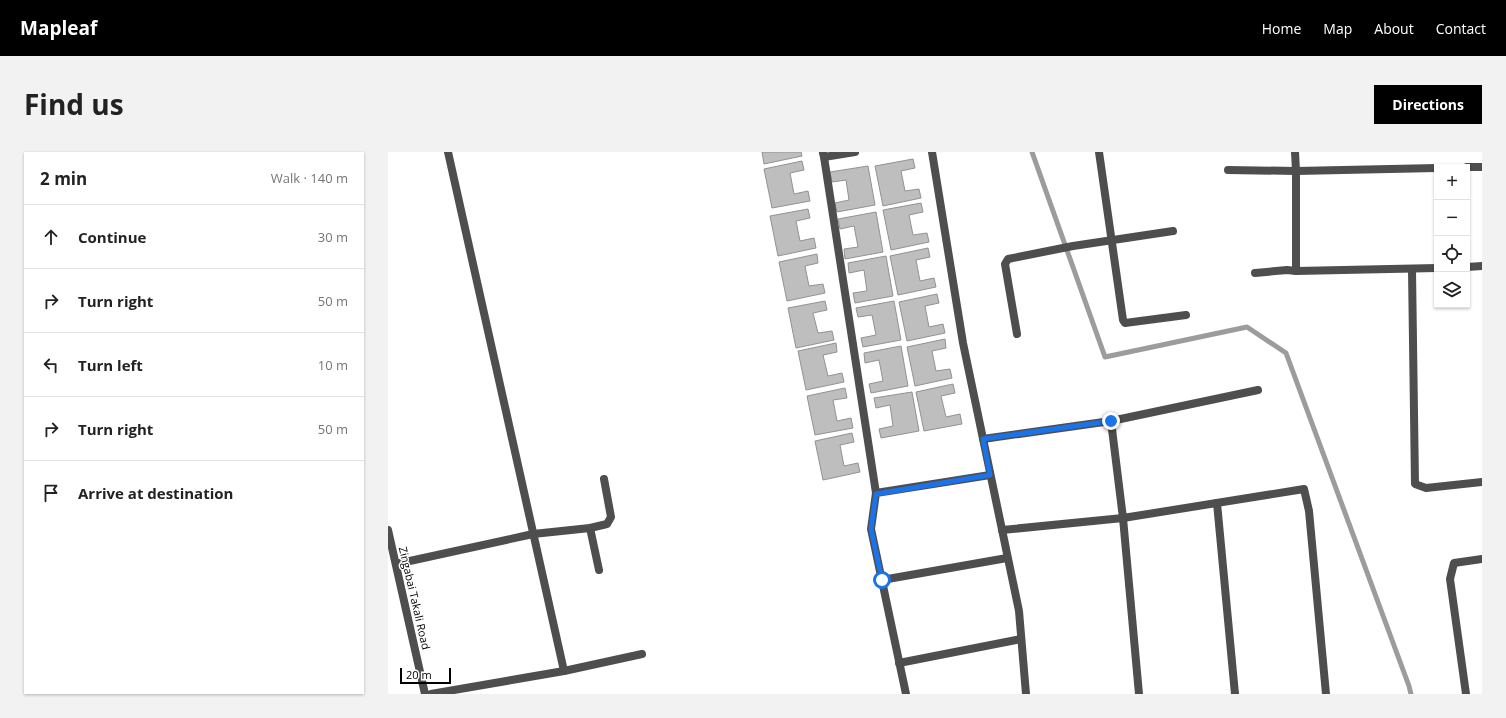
<!DOCTYPE html>
<html lang="en">
<head>
<meta charset="utf-8">
<style>
  :root { --surface:#fff; --page:#f2f2f2; --text:#222; --muted:#767676; --line:#e0e0e0; --accent:#000 }
  body { margin:0; font-family:"Open Sans",sans-serif; background:var(--page); color:var(--text) }
  .controls { position:absolute; right:12px; top:12px; display:grid; overflow:hidden; border-radius:0px; box-shadow:0 1px 3px #0004 }
  .controls button { width:36px; height:36px; display:grid; place-items:center; padding:0; border:0; border-bottom:1px solid var(--line); background:var(--surface); color:var(--text); font:20px sans-serif }
  .scale { position:absolute; left:12px; bottom:10px; width:51px; box-sizing:border-box; padding-left:4px; border:2px solid #000; border-top:0; font-size:11px; line-height:14px; white-space:nowrap; color:#000; -webkit-text-stroke:3px #fff; paint-order:stroke }
  .stop { position:absolute; width:12px; height:12px; margin:-9px; border:3px solid #1a73e8; border-radius:50%; background:#fff }
  .stop.end { background:#1a73e8; border-color:#fff; box-shadow:0 1px 4px #0008 }
  .list { margin:0; padding:0; list-style:none }
  h2 { display:flex; justify-content:space-between; align-items:center; height:52px; margin:0; padding:0 16px; font-size:17px }
  h2 small { font-size:13px; font-weight:400; color:var(--muted) }
  .list li { display:grid; grid-template-columns:26px 1fr auto; gap:12px; align-items:center; box-sizing:border-box; height:64px; padding:0 16px; border-top:1px solid var(--line) }
  .list b { display:block; font-size:15px; white-space:nowrap }
  .list em { font-size:13px; font-style:normal; color:var(--muted) }
  .icon { flex:none; width:22px; height:22px; fill:none; stroke:currentColor; stroke-width:2; stroke-linecap:round; stroke-linejoin:round }
  .map { position:relative; flex:none; width:1094px; height:542px; overflow:hidden; border-radius:0px }
  header { display:flex; align-items:center; gap:24px; box-sizing:border-box; height:56px; padding:0 20px; background:var(--accent); color:#fff }
  header strong { font-size:19px }
  nav { display:flex; gap:22px; margin-inline-start:auto; font-size:14px }
  .intro { display:flex; align-items:center; justify-content:space-between; box-sizing:border-box; height:96px; padding:0 24px }
  h1 { margin:0; font-size:28px }
  .button { padding:10px 18px; border-radius:0px; background:var(--accent); color:#fff; font-size:14px; font-weight:700 }
  main { display:flex; gap:24px; padding:0 24px }
  aside { flex:1; background:var(--surface); border-radius:0px; box-shadow:0 1px 3px #0004 }
  .map>svg:first-child { display:block }
  .lines { fill:none; stroke-linecap:round; stroke-linejoin:round }
  .stream { stroke:#9c9c9c; stroke-width:5 }
  .building { fill:#bebebe; stroke:#929292 }
  .service { stroke:#4e4e4e; stroke-width:8 }
  .minor { stroke:#4e4e4e; stroke-width:8 }
  .tertiary { stroke:#4e4e4e; stroke-width:8 }
  .route { stroke:#1a73e8; stroke-width:5 }
  .labels { text-anchor:middle; dominant-baseline:central; stroke-width:3; stroke-linejoin:round; paint-order:stroke }
  .street-label { font-size:11px; fill:#000; stroke:#fff }
</style>
</head>
<body>
<header>
<strong>Mapleaf</strong>
<nav><a>Home</a><a>Map</a><a>About</a><a>Contact</a></nav>
</header>
<div class="intro"><h1>Find us</h1><a class="button">Directions</a></div>
<main>
<aside>
<h2>2 min<small>Walk · 140 m</small></h2>
<ul class="list">
<li><svg class="icon" aria-label="ahead" viewBox="0 0 24 24"><path d="M12 20V5M6 11l6-6 6 6"/></svg><div><b>Continue</b></div><em>30 m</em></li>
<li><svg class="icon" aria-label="right" viewBox="0 0 24 24"><path d="M7 20v-9h11M14 6l5 5-5 5"/></svg><div><b>Turn right</b></div><em>50 m</em></li>
<li><svg class="icon" aria-label="left" viewBox="0 0 24 24"><path d="M17 20v-9H6M10 6l-5 5 5 5"/></svg><div><b>Turn left</b></div><em>10 m</em></li>
<li><svg class="icon" aria-label="right" viewBox="0 0 24 24"><path d="M7 20v-9h11M14 6l5 5-5 5"/></svg><div><b>Turn right</b></div><em>50 m</em></li>
<li><svg class="icon" aria-label="arrive" viewBox="0 0 24 24"><path d="M6 21V4h12l-3 4 3 4H6"/></svg><div><b>Arrive at destination</b></div></li>
</ul>
</aside>
<div class="map">
<svg width="1094" height="542" viewBox="0 0 1094 542">
  <rect width="100%" height="100%" fill="#fff"/>
  <g class="lines">
    <!-- stream -->
    <path class="stream" d="M644 0 717 205 859 175 898 201 1021 534 1023 542"/>
  </g>
  <!-- building -->
  <g class="building">
    <path d="M374 0H413L414 4 376 12Z"/>
    <path d="M525 7 527 16 513 19 517 39 531 37 533 46 495 54 487 14Z"/>
    <path d="M414 9 416 18 402 21 406 42 420 39 422 49 384 56 376 17Z"/>
    <path d="M480 14 487 53 449 60 447 51 461 48 458 28 444 30 442 20Z"/>
    <path d="M533 51 535 60 521 63 525 83 539 81 541 90 503 98 495 58Z"/>
    <path d="M420 57 422 66 408 69 412 89 426 86 428 96 390 104 382 64Z"/>
    <path d="M488 60 495 100 457 107 456 97 470 95 466 74 452 77 450 67Z"/>
    <path d="M540 96 542 105 528 108 532 129 546 126 548 135 510 143 502 104Z"/>
    <path d="M429 102 430 111 417 114 421 134 435 132 437 141 399 149 391 110Z"/>
    <path d="M498 104 505 144 467 151 465 141 479 139 476 118 461 121 460 111Z"/>
    <path d="M549 142 551 151 537 154 541 175 555 172 557 181 519 189 511 150Z"/>
    <path d="M437 149 439 158 425 161 430 181 444 179 446 188 408 196 400 156Z"/>
    <path d="M506 149 513 188 475 195 473 186 488 183 484 163 470 165 468 156Z"/>
    <path d="M557 187 558 196 544 199 548 219 562 217 564 226 527 234 519 195Z"/>
    <path d="M448 191 449 200 435 203 440 224 454 221 456 230 418 238 410 199Z"/>
    <path d="M513 194 520 234 483 241 481 232 495 229 491 208 477 211 476 201Z"/>
    <path d="M565 232 567 241 553 244 558 265 572 262 574 272 536 279 528 240Z"/>
    <path d="M457 236 459 246 445 248 449 269 463 266 465 276 427 283 419 244Z"/>
    <path d="M524 240 531 279 493 286 491 277 505 274 502 253 488 256 486 246Z"/>
    <path d="M464 281 466 290 452 293 456 314 470 311 472 320 435 328 427 289Z"/>
  </g>
  <g class="lines">
    <!-- service -->
    <g class="service">
      <path d="M435 1 436 5 467 0"/>
      <path d="M436 5 488 341"/>
    </g>
    <!-- minor -->
    <g class="minor">
      <path d="M60 0 176 519"/>
      <path d="M544 0 575 191 631 459 638 542"/>
      <path d="M711 0 735 168 737 171 798 163"/>
      <path d="M907 0 908 19V119"/>
      <path d="M1079 15H1094"/>
      <path d="M840 18 908 19 1049 16"/>
      <path d="M1079 115 1094 114"/>
      <path d="M1024 118 1027 332 1038 336 1094 330"/>
      <path d="M867 121 899 118 908 119 1049 116"/>
      <path d="M629 182 617 112 620 107 685 94 785 79"/>
      <path d="M723 269 735 366 916 337 921 359 938 542"/>
      <path d="M595 287 723 269 870 238"/>
      <path d="M829 351 847 542"/>
      <path d="M202 376 211 418"/>
      <path d="M614 378 735 366 751 542"/>
      <path d="M8 412 145 382 202 376 219 372 223 365 216 327"/>
      <path d="M494 428 619 406"/>
      <path d="M511 511 633 487"/>
      <path d="M43 542 176 519 254 502"/>
      <path d="M518 542 483 377 488 341 602 323"/>
      <path d="M1078 542 1062 427 1066 411 1094 407"/>
    </g>
    <!-- tertiary -->
    <path class="tertiary" d="M0 378 37 542"/>
  </g>
  <g class="lines">
    <!-- route -->
    <path class="route" d="M494 428 483 377 488 342 602 323 595 287 723 269"/>
  </g>
  <g class="labels">
    <!-- street labels -->
    <g class="street-label">
      <text transform="translate(27 446) rotate(77)">Zingabai Takali Road</text>
    </g>
  </g>
</svg>
<div class="controls">
<button>+</button>
<button>−</button>
<button><svg class="icon" aria-label="locate" viewBox="0 0 24 24"><circle cx="12" cy="12" r="6"/><path d="M12 2v4M12 18v4M2 12h4M18 12h4"/></svg></button>
<button><svg class="icon" aria-label="layers" viewBox="0 0 24 24"><path d="M12 4l9 5-9 5-9-5zM3 14l9 5 9-5"/></svg></button>
</div>
<div class="scale">20 m</div>
<div class="stop" style="left:494px;top:428px"></div>
<div class="stop end" style="left:723px;top:269px"></div>
</div>
</main>
</body>
</html>
